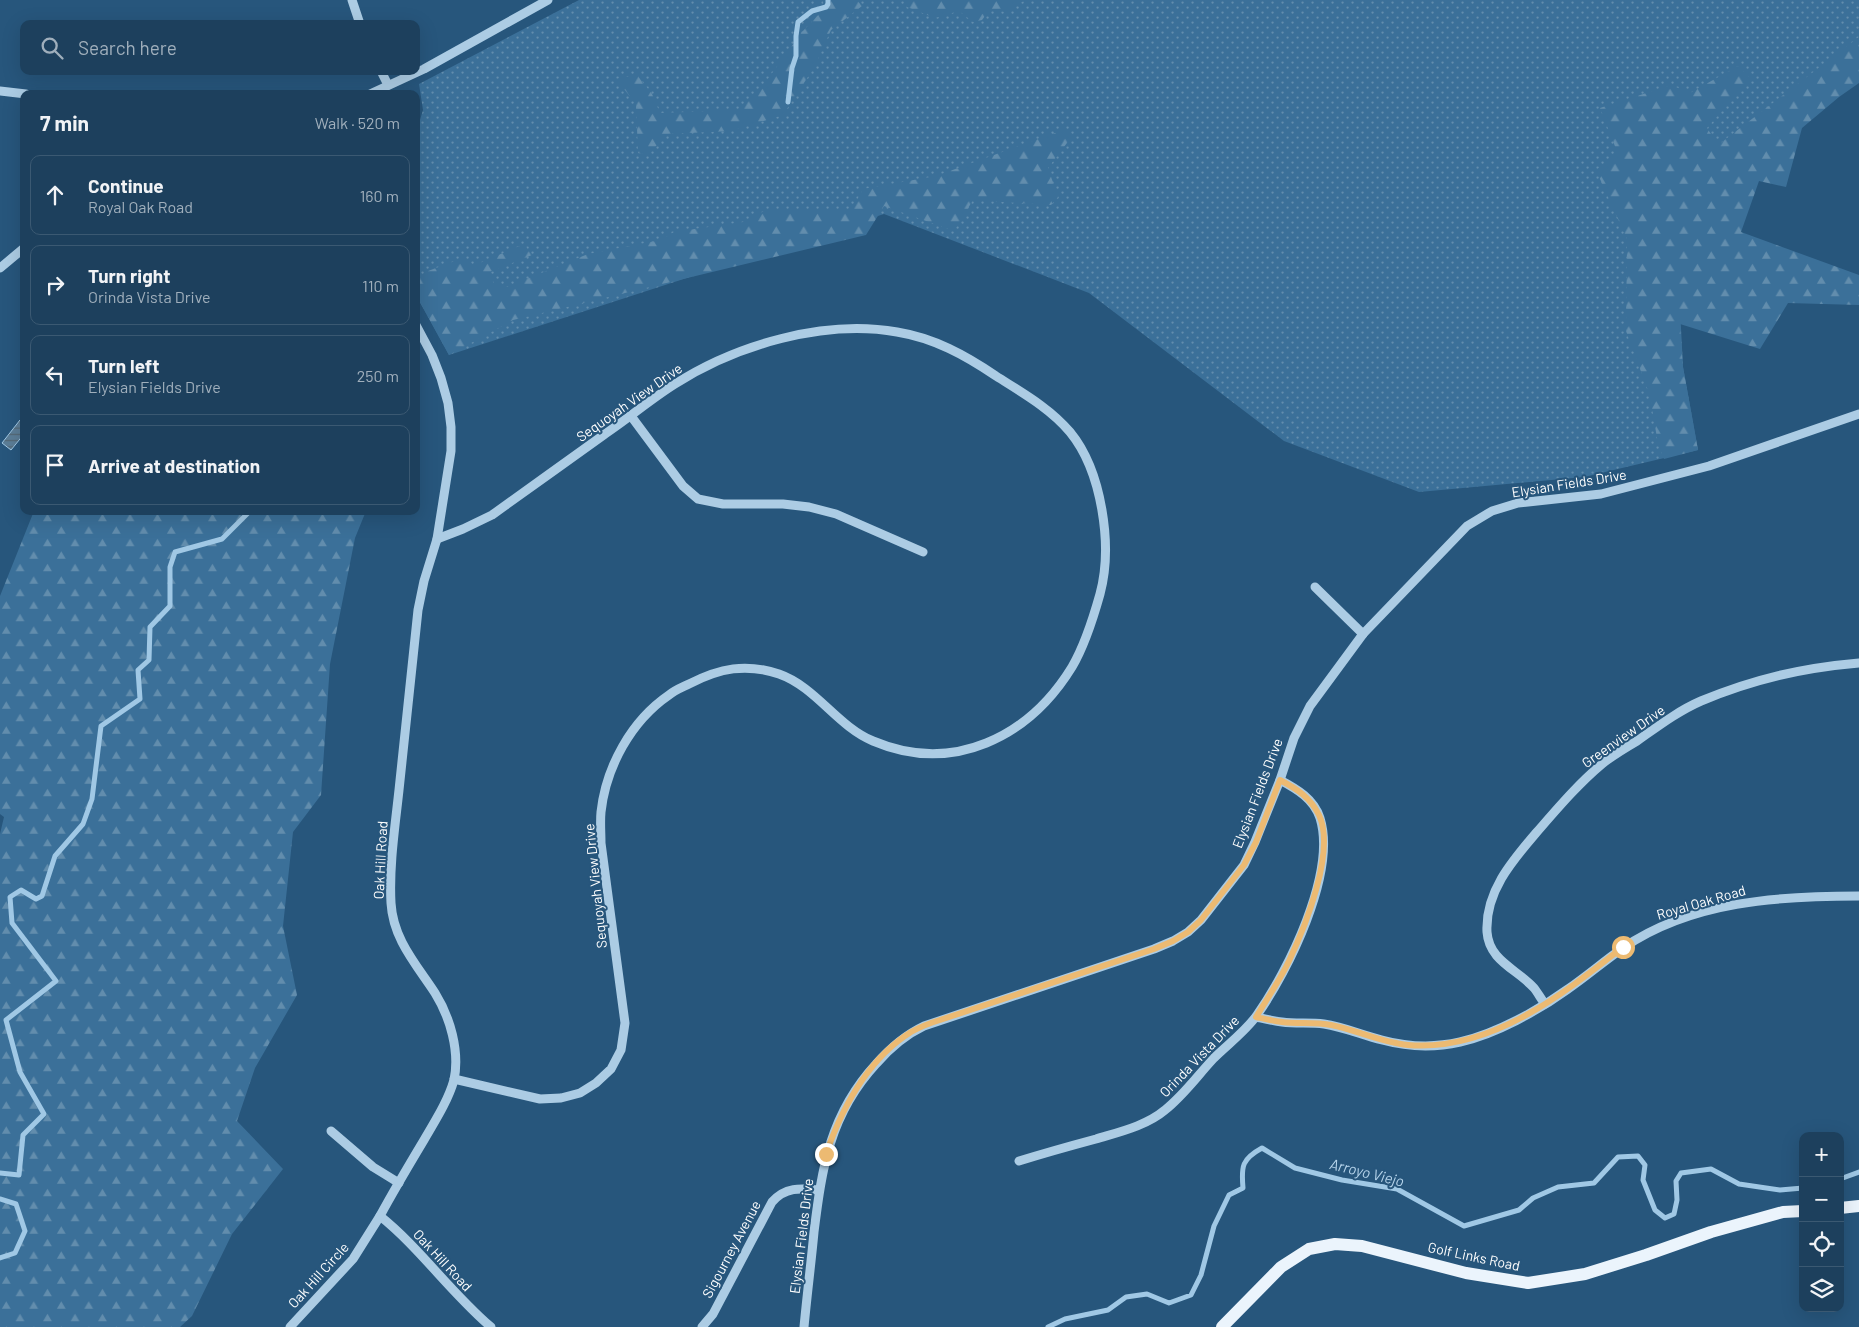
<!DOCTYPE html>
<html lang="en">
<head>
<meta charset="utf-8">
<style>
  :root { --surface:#1d405d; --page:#254763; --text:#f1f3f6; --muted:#a0afbc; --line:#3b5972 }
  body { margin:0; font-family:Barlow,sans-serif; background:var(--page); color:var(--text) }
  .controls { position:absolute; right:15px; bottom:15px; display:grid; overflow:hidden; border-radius:10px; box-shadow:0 5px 20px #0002 }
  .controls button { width:45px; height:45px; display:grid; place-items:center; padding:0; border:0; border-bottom:1px solid var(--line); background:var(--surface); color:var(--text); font:25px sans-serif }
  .stop { position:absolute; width:15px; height:15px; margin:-11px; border:4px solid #ecba72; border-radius:50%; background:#fff }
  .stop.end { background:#ecba72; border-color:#fff; box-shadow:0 1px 5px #0008 }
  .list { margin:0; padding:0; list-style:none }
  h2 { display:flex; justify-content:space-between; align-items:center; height:65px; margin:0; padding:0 20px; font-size:21px }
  h2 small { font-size:16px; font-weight:400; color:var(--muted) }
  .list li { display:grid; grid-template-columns:32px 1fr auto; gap:15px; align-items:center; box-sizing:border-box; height:80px; margin:0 10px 10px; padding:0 10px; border:1px solid var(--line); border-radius:10px }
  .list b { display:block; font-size:19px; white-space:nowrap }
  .list p { margin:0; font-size:16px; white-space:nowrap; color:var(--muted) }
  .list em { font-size:16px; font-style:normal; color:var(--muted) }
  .icon { flex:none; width:28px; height:28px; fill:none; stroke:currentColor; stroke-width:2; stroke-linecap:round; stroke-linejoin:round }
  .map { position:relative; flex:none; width:1859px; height:1327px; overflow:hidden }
  .search { position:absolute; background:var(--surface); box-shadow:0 5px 20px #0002; left:20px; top:20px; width:400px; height:55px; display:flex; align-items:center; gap:12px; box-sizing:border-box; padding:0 18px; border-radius:10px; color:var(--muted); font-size:19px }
  .panel { position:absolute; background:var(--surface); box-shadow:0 5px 20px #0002; left:20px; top:90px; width:400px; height:425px; border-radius:10px }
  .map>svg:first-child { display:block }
  .grass { fill:url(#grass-dots) }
  .forest { fill:url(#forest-firs) }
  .water { fill:url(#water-rules); stroke:#a0c8e5 }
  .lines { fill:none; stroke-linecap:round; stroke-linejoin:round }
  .stream { stroke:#a0c8e5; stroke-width:5 }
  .minor { stroke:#accce4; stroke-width:9 }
  .major { stroke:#ebf4fc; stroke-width:12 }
  .route { stroke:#ecba72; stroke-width:6 }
  .labels { text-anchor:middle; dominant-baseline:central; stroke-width:4; stroke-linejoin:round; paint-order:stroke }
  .street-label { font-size:14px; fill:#fff; stroke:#27567c }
  .water-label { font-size:15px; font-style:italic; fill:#b7d5ec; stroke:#27567c }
</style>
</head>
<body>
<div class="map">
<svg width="1859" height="1327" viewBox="0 0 1859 1327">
  <defs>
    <pattern id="grass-dots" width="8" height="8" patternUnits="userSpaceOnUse" patternTransform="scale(1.25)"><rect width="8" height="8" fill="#3b7099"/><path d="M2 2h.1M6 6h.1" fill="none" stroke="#628dad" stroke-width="1.8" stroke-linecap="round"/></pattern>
    <pattern id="forest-firs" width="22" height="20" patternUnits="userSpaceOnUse" patternTransform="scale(1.25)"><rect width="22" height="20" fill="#3b7099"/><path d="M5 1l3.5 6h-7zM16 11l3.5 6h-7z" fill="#628dad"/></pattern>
    <pattern id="water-rules" width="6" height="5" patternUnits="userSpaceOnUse" patternTransform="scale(1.25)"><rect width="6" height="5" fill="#5b7d97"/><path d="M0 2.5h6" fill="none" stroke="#546775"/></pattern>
  </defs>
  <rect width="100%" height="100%" fill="#27567c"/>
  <!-- grass -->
  <path class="grass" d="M579 0H1859V41L1679 289 1683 367 1698 450 1584 477 1419 492 1284 441 1089 293 884 214 449 355 416 295V133L423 110 419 84Z"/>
  <!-- forest -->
  <g class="forest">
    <path d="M823 0H857L862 6 831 30 815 66 783 115 731 131 667 134 648 155 638 153 636 104 616 79 637 75 652 94 660 113 739 110 762 87 802 32 824 9Z"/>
    <path d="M908 0H1025L1006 12 990 9 982 20 973 22 959 11 935 18 907 7Z"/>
    <path d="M1859 37V83L1839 97 1802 128 1786 187 1759 181 1741 232 1859 275V305L1788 303 1760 349 1680 324 1683 367 1698 450 1664 459 1658 444 1650 396 1626 331 1627 239 1596 170 1618 154 1600 108 1671 85 1690 93 1738 66 1750 78 1707 128 1718 145Z"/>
    <path d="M1066 129 1073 135 1048 168 1058 197 1051 205 973 200 954 231 884 206 866 235 513 320 449 355 416 295V282L428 271 460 259 475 265 524 244 532 255 488 273 495 285 507 287 588 254 661 240 674 232 743 222 768 209H852L863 189 936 176Z"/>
    <path d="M34 511H366L355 538 330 664 321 795 293 832 283 926 297 995 255 1068 237 1121 283 1169 232 1234 192 1316 180 1327H0V834L4 817 0 814V596Z"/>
  </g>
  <!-- water -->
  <path class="water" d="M20 420 24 423V434L11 450 2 443Z"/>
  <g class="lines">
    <!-- stream -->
    <g class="stream">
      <path d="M788 102 792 68 796 56V36L798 22 812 11 826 7 828 4V0"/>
      <path d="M0 1173 19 1175 23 1135 44 1114 20 1072 6 1020 56 981 12 923 10 897 21 890 36 899 42 896 55 856 83 824 92 799 101 726 140 699 138 670 149 660 150 627 170 606V567L175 552 222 539 248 513V511"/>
      <path d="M1840 1179 1859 1172"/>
      <path d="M0 1199 16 1204 25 1231 15 1253 0 1258"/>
      <path d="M1048 1327 1065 1319 1108 1310 1126 1297 1147 1294 1169 1303 1191 1295 1201 1275 1214 1226 1229 1195 1243 1188C1241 1166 1242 1159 1262 1148L1295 1168 1342 1180 1397 1189 1464 1226 1519 1210 1533 1198 1558 1187 1594 1183 1618 1157 1638 1156 1645 1165 1643 1180 1655 1210 1665 1218 1674 1214 1677 1200 1676 1181 1681 1173 1711 1169 1739 1184 1780 1190 1803 1188"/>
    </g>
    <!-- minor -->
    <g class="minor">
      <path d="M352 0 360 24"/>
      <path d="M381 71 388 85"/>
      <path d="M0 91 26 94"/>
      <path d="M370 94 424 69 548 0"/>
      <path d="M0 268 24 248"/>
      <path d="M416 325 432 355 441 378 448 403 451 427V451L437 539 424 581 418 610C412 670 405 730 399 790 395 827 389 866 391 903 393 939 416 964 435 993 450 1017 460 1051 454 1080 448 1101 435 1121 424 1140 409 1165 394 1190 380 1216 420 1248 451 1293 491 1327"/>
      <path d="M631 416 683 486 698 499 723 504H783L809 507 836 514 923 552"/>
      <path d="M437 539 463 529 492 515C530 488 567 461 605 434 629 418 651 399 675 384 736 345 824 319 897 332 934 338 965 355 996 376 1021 392 1050 408 1070 432 1102 471 1113 546 1100 594 1093 619 1085 645 1072 667 1029 737 953 775 873 741 837 726 816 687 779 674 746 663 720 668 689 684 683 687 675 690 669 695 631 721 606 767 601 812 600 822 601 833 601 843L625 1023 621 1050 611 1069 596 1083 580 1093 561 1098 540 1099 454 1079"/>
      <path d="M1315 587 1363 634"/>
      <path d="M1545 1004C1541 999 1538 993 1534 988 1517 969 1489 961 1487 932 1485 892 1512 861 1536 833 1557 809 1578 784 1602 764 1613 755 1625 748 1637 741 1657 727 1678 711 1701 701 1754 679 1802 668 1859 663"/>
      <path d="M1256 1017C1265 1019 1273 1021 1282 1022 1296 1024 1310 1022 1324 1024 1344 1027 1362 1035 1382 1040 1408 1047 1434 1048 1460 1042 1496 1034 1539 1010 1568 989 1587 976 1604 961 1623 948 1691 901 1779 896 1859 896"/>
      <path d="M331 1131 373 1167 399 1183"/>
      <path d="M1019 1161C1045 1153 1070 1146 1096 1139 1119 1132 1146 1126 1165 1110 1184 1095 1198 1075 1214 1058 1228 1044 1246 1031 1257 1015 1288 971 1337 873 1320 818 1314 799 1297 789 1280 780"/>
      <path d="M290 1327 353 1259 380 1216"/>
      <path d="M702 1327 713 1314 772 1202C785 1187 800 1188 819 1190"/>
      <path d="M804 1327C807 1295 811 1264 814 1232 822 1167 830 1114 876 1064 890 1048 905 1035 924 1026L1154 949 1173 941 1188 932 1201 920 1244 865 1255 842 1280 780 1294 738 1310 706 1363 634 1467 526 1492 511 1518 503 1601 494 1709 466 1859 414"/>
    </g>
    <!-- major -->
    <g class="major">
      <path d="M1840 1208 1859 1206"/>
      <path d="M1222 1327 1281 1267 1309 1249 1335 1244 1362 1246 1466 1273 1528 1283 1585 1274 1646 1255 1711 1232 1783 1212 1803 1211"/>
    </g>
  </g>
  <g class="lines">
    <!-- route -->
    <path class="route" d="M826 1154C842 1108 868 1059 911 1032 920 1027 930 1023 940 1020L1154 949 1173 941 1188 932 1201 920 1244 865 1256 842 1280 780C1297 789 1310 797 1319 815 1336 851 1305 927 1289 961 1280 980 1267 999 1256 1017 1265 1019 1273 1021 1282 1022 1298 1024 1315 1022 1331 1025 1357 1030 1382 1043 1408 1045 1490 1052 1562 995 1623 947"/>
  </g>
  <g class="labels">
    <!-- street labels -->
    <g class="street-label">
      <text transform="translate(629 402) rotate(-35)">Sequoyah View Drive</text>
      <text transform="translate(1569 483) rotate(-9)">Elysian Fields Drive</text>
      <text transform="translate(1623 736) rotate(-35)">Greenview Drive</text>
      <text transform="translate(1257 793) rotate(-69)">Elysian Fields Drive</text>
      <text transform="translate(380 860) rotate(-87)">Oak Hill Road</text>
      <text transform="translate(595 886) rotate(-96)">Sequoyah View Drive</text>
      <text transform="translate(1701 902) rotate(-16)">Royal Oak Road</text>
      <text transform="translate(1199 1056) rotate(-46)">Orinda Vista Drive</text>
      <text transform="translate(801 1236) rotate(-83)">Elysian Fields Drive</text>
      <text transform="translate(731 1249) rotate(-62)">Sigourney Avenue</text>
      <text transform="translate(1474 1256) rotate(12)">Golf Links Road</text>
      <text transform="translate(443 1260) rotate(47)">Oak Hill Road</text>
      <text transform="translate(318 1275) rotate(-48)">Oak Hill Circle</text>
    </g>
    <!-- water labels -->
    <g class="water-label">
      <text transform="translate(1367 1172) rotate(14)">Arroyo Viejo</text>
    </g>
  </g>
</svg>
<div class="controls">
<button>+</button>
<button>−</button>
<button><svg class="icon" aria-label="locate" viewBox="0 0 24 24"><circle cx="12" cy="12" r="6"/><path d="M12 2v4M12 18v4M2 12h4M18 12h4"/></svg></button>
<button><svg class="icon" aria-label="layers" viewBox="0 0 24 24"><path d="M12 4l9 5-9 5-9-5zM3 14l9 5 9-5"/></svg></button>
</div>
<div class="stop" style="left:1623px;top:947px"></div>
<div class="stop end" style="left:826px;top:1154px"></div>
<div class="search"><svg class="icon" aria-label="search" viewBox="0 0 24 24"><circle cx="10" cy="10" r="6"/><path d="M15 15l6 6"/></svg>Search here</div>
<section class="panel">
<h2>7 min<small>Walk · 520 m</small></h2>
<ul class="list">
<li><svg class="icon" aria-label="ahead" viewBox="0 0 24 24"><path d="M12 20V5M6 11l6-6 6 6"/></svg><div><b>Continue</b><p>Royal Oak Road</p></div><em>160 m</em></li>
<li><svg class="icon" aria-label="right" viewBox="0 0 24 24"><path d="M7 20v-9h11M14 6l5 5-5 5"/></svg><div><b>Turn right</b><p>Orinda Vista Drive</p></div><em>110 m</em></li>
<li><svg class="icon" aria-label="left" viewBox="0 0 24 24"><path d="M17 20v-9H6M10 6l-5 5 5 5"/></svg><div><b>Turn left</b><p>Elysian Fields Drive</p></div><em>250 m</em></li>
<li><svg class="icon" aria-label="arrive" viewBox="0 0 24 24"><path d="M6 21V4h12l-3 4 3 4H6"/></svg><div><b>Arrive at destination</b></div></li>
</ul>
</section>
</div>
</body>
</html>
